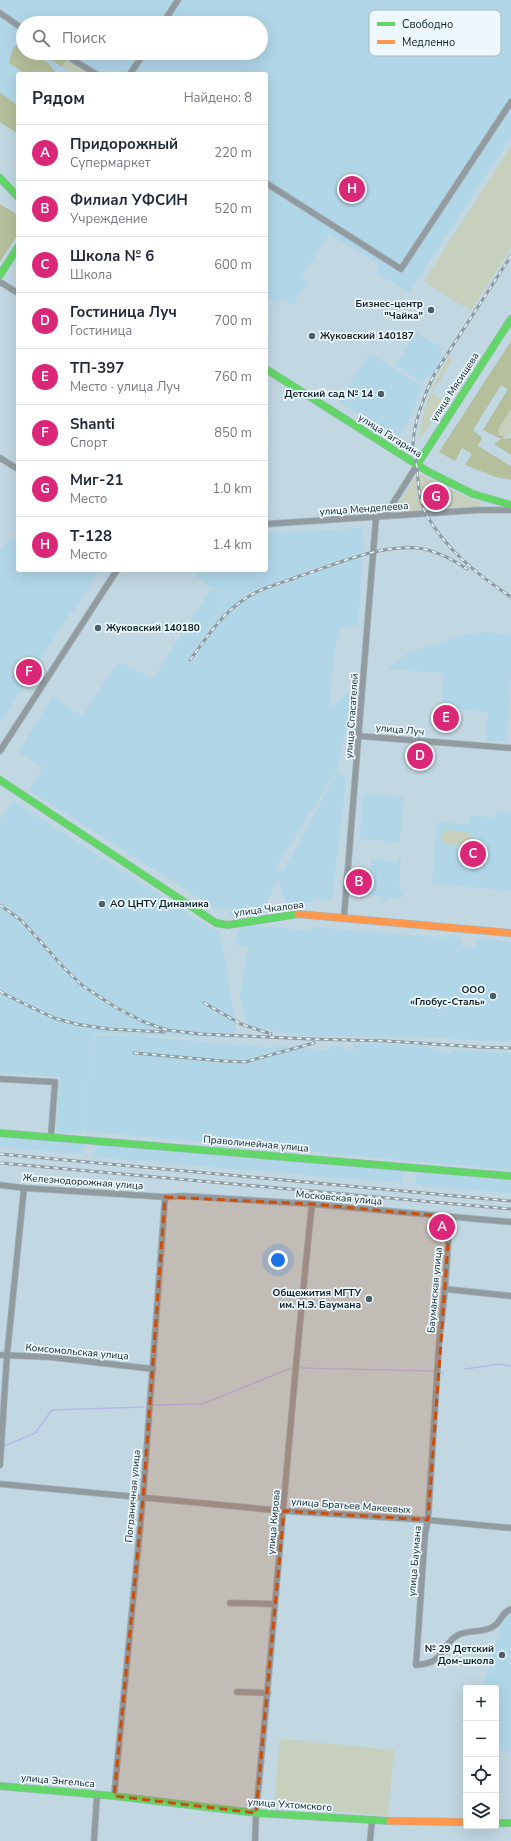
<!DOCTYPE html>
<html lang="ru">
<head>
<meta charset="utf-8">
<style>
  :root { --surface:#fff; --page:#f2f2f3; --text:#1f2937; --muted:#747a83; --line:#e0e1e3; --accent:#db2777 }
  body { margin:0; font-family:"Nunito Sans",sans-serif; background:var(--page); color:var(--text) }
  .controls { position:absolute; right:12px; bottom:12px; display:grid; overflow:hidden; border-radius:4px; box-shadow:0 4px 16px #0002 }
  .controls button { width:36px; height:36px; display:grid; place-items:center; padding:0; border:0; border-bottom:1px solid var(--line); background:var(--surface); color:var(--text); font:20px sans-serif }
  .you { position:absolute; left:278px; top:1260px; width:14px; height:14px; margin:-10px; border:3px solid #fff; border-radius:50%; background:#1a73e8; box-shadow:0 0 0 6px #1a73e833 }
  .badge { display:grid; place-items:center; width:26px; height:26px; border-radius:50%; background:var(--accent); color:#fff; font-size:13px; font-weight:700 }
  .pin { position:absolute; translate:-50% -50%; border:2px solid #fff; box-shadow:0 1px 4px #0006 }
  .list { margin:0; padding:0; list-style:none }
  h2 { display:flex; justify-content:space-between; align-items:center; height:52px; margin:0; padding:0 16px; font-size:17px }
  h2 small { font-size:13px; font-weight:400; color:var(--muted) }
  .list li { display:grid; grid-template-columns:26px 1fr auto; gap:12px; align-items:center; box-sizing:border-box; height:56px; padding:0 16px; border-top:1px solid var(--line) }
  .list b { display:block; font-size:15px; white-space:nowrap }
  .list p { margin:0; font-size:13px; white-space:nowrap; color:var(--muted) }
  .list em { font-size:13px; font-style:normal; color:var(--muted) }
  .icon { flex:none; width:22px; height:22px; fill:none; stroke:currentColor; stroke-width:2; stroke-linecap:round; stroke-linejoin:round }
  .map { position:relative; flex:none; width:511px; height:1841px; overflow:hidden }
  .search { position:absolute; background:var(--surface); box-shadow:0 4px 16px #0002; left:16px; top:16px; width:252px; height:44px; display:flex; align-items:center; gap:10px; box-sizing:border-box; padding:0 14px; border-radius:22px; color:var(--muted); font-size:15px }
  .panel { position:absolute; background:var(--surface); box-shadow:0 4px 16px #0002; left:16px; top:72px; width:252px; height:500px; border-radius:4px }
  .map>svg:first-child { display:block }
  .built { fill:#b0d6e8; fill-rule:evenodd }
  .green { fill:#c6d0bc }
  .forest { fill:#b5bf9b }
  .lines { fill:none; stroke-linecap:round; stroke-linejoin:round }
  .stream { stroke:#b6b8ea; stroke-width:1.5 }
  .street-casing { stroke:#a3b5be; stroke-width:7 }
  .fast-casing { stroke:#a3b5be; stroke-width:8 }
  .slow-casing { stroke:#a3b5be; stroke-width:8 }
  .street { stroke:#919ba0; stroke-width:5.5 }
  .fast { stroke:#63d668; stroke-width:7 }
  .slow { stroke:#ff974d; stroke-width:7 }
  .rail-casing { stroke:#8e9ca2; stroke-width:3 }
  .rail { stroke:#ecf8fe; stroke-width:1.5; stroke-dasharray:4.5; stroke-linecap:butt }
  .marked { fill:#c75010; fill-opacity:0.2; stroke:#c75010; stroke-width:3; stroke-dasharray:8 5; stroke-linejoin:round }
  .poi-dot { fill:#4d5f68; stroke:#ecf8fe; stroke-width:1.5 }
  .labels { text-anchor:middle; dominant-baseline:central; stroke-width:3.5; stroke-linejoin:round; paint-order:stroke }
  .poi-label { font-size:10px; font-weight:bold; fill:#0f1f26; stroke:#ecf8fe; text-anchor:end }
  .street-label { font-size:10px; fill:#0f1f26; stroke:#ecf8fe }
  .key { fill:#ecf8fe; stroke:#aab7bd; stroke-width:1 }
  .key-label { font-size:11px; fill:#0f1f26 }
</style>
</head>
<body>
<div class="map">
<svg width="511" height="1841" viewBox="0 0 511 1841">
  <rect width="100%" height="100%" fill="#c1d7e2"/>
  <!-- built -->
  <g class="built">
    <path d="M0 0H511V137L409 292 376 272 380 265 329 234 301 278 308 282 293 305 282 298 277 305 266 297V74H18V105L0 94ZM23 23H261V53H23Z"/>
    <path d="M416 332 440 347 444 357 432 376 428 374 422 382 396 365Z"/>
    <path d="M370 353 422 387 411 417 396 439 338 401Z"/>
    <path d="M363 528 364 551 242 595 241 597 220 595 219 592 196 577 193 570H266V533Z"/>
    <path d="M11 538 18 542V570H100L73 612 71 611 0 722V550Z"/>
    <path d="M363 552 358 625 344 627 337 633 329 708 355 688 336 772 275 868 283 872 337 773 346 779 332 899 313 898V903H286L279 883 282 873 262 910 259 907 249 908V902L247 903V914L230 916 229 911 224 909 221 907 218 910 29 790 43 768 18 752 53 697 82 716 118 662 151 678 177 673 154 677 211 589 218 593 219 596 228 597 177 673 230 597 242 598 243 596Z"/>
    <path d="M483 632 511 635V676L506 742 486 740 488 712 441 708 444 673 387 669 409 652 466 635Z"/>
    <path d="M363 794 403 797 400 842 360 839Z"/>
    <path d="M13 801 209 927 220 933 235 1019V1038L93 1033 82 1133H60L56 1130 60 1077 0 1072V821Z"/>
    <path d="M496 811 511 813V890L432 884 437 822 469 824 471 815 495 818Z"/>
    <path d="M398 857H401L399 890 403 891V898L389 897 388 903 381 902V896L353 893V887H363L364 871H370L371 859 397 862Z"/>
    <path d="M255 924 258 926 312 931V927L445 938 446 936 462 938 461 947 475 948 476 940 479 939 511 942V1042L423 1037 302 1036 248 1026 240 996 249 946 235 944 239 929 241 926Z"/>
    <path d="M95 1035 135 1036 273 1048 275 1046 288 1047 290 1051 298 1048 330 1050 331 1046 345 1047 346 1051 353 1052 354 1043 424 1046 451 1054 452 1050 511 1053V1170L83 1131 93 1041Z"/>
    <path d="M0 1137 84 1143 83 1154 0 1147Z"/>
    <path d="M96 1143 403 1170 401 1183 94 1157Z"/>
    <path d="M418 1172 511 1181V1193L415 1185 416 1175Z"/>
    <path d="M511 1614V1753L496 1747V1688H483L502 1621 505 1616Z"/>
  </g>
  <!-- green -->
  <g class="green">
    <path d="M68 57 93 74H75L62 67Z"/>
    <path d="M511 146V248L471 311 424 281Z"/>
    <path d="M449 357 453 359 432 393 446 402 418 441C422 410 433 384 449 357Z"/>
    <path d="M511 409V432L509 436 505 437 499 435 498 430Z"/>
    <path d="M421 474 448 489 478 501 481 504 478 507 402 513 398 511 397 507 416 476Z"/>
    <path d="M446 830 468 832 471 836 470 843 467 846 444 844 441 839 442 834Z"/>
    <path d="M280 1739 394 1750 388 1816 274 1805Z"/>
  </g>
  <!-- forest -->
  <g class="forest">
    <path d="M18 44 23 47V53C36 53 51 62 56 74H26L9 63 13 48Z"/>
    <path d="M40 53H62L68 57 62 67Z"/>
    <path d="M0 93 18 105V134L0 122Z"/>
    <path d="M0 204 18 215V234L0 262Z"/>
    <path d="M511 341V409L498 430 499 435 505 437 502 439 511 438V455L494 444 501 439 483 430 508 389 501 385 473 430 482 438 478 446 511 466V480L496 477 465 465 472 454 462 448 455 461 439 452Z"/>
  </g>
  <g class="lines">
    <!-- stream -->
    <g class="stream">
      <path d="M300 1368 433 1371"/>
      <path d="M465 1369 500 1364 511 1366"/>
      <path d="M441 1372 443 1373"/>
      <path d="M153 1405 202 1404 294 1367"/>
      <path d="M4 1446 35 1433 52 1410 144 1407"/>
    </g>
    <defs>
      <g id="street">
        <path d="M0 13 23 29"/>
        <path d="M163 23 178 0"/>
        <path d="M62 53 96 74"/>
        <path d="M130 74 144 53"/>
        <path d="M266 183 401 269 511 102"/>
        <path d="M0 282 18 293"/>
        <path d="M0 458 18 469"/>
        <path d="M385 516 417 465"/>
        <path d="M266 524 479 510H511"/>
        <path d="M359 736 511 748"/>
        <path d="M0 751 117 570"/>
        <path d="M344 917 376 517"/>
        <path d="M0 1079 55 1082 51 1136"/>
        <path d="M0 1185 24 1188 165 1197 183 1196 312 1204 511 1222"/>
        <path d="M450 1217 445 1289 439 1344 428 1520 425 1534 416 1665C447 1663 440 1645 458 1635 469 1629 483 1634 494 1626 502 1621 500 1614 511 1609"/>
        <path d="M445 1289 511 1296"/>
        <path d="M0 1355 49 1357 153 1369"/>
        <path d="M0 1465 7 1355 24 1188"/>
        <path d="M0 1484 284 1511 428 1520 511 1528"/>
        <path d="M230 1603 274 1604"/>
        <path d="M237 1692 268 1693"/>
        <path d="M114 1796 143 1497 165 1197"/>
        <path d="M94 1841 97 1795"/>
        <path d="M255 1841 256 1813C276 1610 290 1407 312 1204"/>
        <path d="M370 1841 372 1821"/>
      </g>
      <g id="fast">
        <path d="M0 178 18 197"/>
        <path d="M0 275 18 247"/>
        <path d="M266 369 427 471 473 494 511 505"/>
        <path d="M417 465 511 319"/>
        <path d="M0 780 216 923 228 925 298 914"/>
        <path d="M0 1133 511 1176"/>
        <path d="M0 1786 114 1796 256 1813 390 1821"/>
        <path d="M496 1823H511"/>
      </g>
      <g id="slow">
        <path d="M298 914 511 933"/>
        <path d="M390 1821 466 1822"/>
      </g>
    </defs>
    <!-- street casing -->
    <use href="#street" class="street-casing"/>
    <!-- fast casing -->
    <use href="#fast" class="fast-casing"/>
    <!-- slow casing -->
    <use href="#slow" class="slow-casing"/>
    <!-- street -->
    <use href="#street" class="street"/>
    <!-- fast -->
    <use href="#fast" class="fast"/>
    <!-- slow -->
    <use href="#slow" class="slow"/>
    <defs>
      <g id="rail">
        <path d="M511 256 435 373C425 393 412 426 413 449 413 455 416 461 417 467 418 482 419 501 426 514 446 550 478 575 511 597"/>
        <path d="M190 660C205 640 219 618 239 603 256 589 279 584 300 576 337 564 377 545 417 548 435 550 452 559 467 569"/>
        <path d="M0 905 22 921 66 970 83 986 115 1007 144 1022 167 1030 200 1034 311 1039 388 1041 479 1047 511 1048"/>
        <path d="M0 991 8 996 54 1018 76 1024 108 1029 164 1032"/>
        <path d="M204 1003 241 1024 271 1034"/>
        <path d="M134 1053 223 1061 245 1062 314 1043"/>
        <path d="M0 1154 511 1201"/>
        <path d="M0 1163 511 1209"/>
      </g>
    </defs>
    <!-- rail casing -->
    <use href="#rail" class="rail-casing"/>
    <!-- rail -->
    <use href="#rail" class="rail"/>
  </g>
  <!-- marked area -->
  <path class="marked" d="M165 1197 312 1204 450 1217 428 1520 284 1511 256 1813 114 1796 143 1497Z"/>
  <!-- markers -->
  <g class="poi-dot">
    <circle cx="431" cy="310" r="4"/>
    <circle cx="312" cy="336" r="4"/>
    <circle cx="381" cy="394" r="4"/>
    <circle cx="98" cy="628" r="4"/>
    <circle cx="102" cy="904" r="4"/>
    <circle cx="493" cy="996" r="4"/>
    <circle cx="369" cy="1299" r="4"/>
    <circle cx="502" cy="1655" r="4"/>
  </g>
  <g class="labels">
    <!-- poi labels -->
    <g class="poi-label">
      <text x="423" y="304">Бизнес-центр<tspan x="423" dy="12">"Чайка"</tspan></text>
      <text x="320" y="336" text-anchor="start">Жуковский 140187</text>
      <text x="373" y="394">Детский сад № 14</text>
      <text x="106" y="628" text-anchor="start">Жуковский 140180</text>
      <text x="110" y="904" text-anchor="start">АО ЦНТУ Динамика</text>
      <text x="485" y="990">ООО<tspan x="485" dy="12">«Глобус-Сталь»</tspan></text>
      <text x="361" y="1293">Общежития МГТУ<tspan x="361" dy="12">им. Н.Э. Баумана</tspan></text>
      <text x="494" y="1649">№ 29 Детский<tspan x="494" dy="12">Дом-школа</tspan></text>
    </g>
    <!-- street labels -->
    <g class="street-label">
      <text transform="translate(455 387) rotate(-57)">улица Мясищева</text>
      <text transform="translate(390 436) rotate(32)">улица Гагарина</text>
      <text transform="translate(364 509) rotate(-4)">улица Менделеева</text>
      <text transform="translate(352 716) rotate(-86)">улица Спасателей</text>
      <text transform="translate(400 730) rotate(5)">улица Луч</text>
      <text transform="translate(269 909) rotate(-7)">улица Чкалова</text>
      <text transform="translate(256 1144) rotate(5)">Праволинейная улица</text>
      <text transform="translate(83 1182) rotate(4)">Железнодорожная улица</text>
      <text transform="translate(339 1198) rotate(5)">Московская улица</text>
      <text transform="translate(435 1290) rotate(-85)">Бауманская улица</text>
      <text transform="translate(77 1352) rotate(5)">Комсомольская улица</text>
      <text transform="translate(133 1496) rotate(-85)">Пограничная улица</text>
      <text transform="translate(351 1506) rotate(4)">улица Братьев Макеевых</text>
      <text transform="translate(274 1522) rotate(-85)">улица Кирова</text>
      <text transform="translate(415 1561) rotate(-85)">улица Баумана</text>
      <text transform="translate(58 1781) rotate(5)">улица Энгельса</text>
      <text transform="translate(290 1805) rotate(4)">улица Ухтомского</text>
    </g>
  </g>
  <!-- legend -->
  <rect x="369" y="10" width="132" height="46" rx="6" class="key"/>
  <rect x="377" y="22" width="18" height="4" fill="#63d668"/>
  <rect x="377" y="40" width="18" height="4" fill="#ff974d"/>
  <g class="key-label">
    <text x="402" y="28">Свободно</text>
    <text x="402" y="46">Медленно</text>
  </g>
</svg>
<div class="controls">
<button>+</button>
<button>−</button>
<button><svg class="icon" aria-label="locate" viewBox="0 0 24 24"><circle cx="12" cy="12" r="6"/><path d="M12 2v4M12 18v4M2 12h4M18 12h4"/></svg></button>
<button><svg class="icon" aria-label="layers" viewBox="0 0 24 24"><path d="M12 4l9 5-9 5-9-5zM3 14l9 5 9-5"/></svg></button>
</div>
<div class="you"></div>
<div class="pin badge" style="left:442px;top:1227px">A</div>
<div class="pin badge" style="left:359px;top:882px">B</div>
<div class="pin badge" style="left:473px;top:854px">C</div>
<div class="pin badge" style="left:420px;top:756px">D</div>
<div class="pin badge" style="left:446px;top:718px">E</div>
<div class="pin badge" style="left:29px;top:672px">F</div>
<div class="pin badge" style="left:436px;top:497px">G</div>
<div class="pin badge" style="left:352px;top:189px">H</div>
<div class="search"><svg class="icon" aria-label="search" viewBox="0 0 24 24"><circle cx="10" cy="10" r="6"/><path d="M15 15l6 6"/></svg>Поиск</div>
<section class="panel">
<h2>Рядом<small>Найдено: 8</small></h2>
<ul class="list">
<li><span class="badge">A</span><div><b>Придорожный</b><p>Супермаркет</p></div><em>220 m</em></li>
<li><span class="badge">B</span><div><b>Филиал УФСИН</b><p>Учреждение</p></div><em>520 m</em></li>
<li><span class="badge">C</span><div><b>Школа № 6</b><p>Школа</p></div><em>600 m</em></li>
<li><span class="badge">D</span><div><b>Гостиница Луч</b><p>Гостиница</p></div><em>700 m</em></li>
<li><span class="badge">E</span><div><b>ТП-397</b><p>Место · улица Луч</p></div><em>760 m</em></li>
<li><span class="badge">F</span><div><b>Shanti</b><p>Спорт</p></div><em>850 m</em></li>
<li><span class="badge">G</span><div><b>Миг-21</b><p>Место</p></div><em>1.0 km</em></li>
<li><span class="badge">H</span><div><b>Т-128</b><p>Место</p></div><em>1.4 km</em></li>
</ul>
</section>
</div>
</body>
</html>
